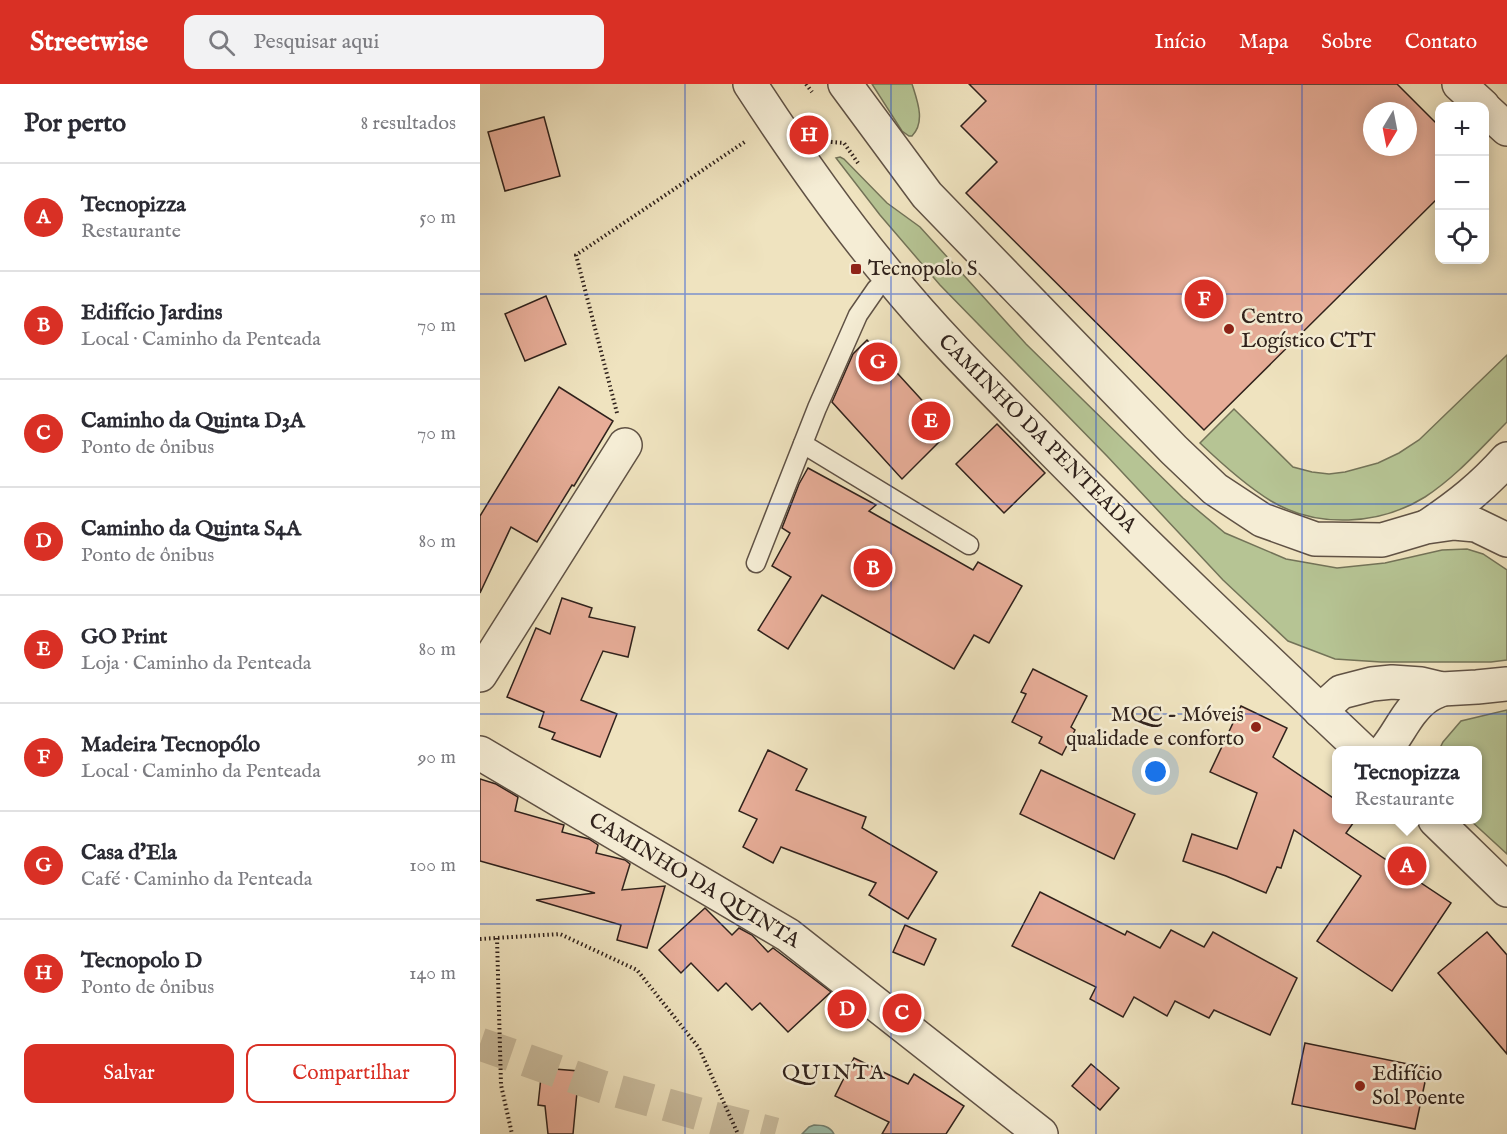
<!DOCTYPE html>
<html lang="pt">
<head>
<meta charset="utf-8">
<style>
  :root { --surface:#fff; --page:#f2f2f3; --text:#2b2b33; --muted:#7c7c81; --line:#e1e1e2; --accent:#d93025 }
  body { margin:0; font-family:"IM FELL English",serif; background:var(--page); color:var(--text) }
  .controls { position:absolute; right:18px; top:18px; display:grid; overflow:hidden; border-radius:12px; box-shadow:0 3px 15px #0003 }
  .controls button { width:54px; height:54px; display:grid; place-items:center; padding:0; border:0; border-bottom:2px solid var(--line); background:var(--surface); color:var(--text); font:30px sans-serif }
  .compass { position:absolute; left:883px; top:18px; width:54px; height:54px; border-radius:50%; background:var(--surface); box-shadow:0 3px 15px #0003; rotate:190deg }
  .you { position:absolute; left:676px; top:688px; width:21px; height:21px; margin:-15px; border:4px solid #fff; border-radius:50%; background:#1a73e8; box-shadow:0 0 0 9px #1a73e833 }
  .badge { display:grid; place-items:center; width:39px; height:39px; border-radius:50%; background:var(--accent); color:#fff; font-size:20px; font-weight:700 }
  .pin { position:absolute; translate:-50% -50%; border:3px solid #fff; box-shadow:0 2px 6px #0006 }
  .popup { position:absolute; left:852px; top:662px; width:150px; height:78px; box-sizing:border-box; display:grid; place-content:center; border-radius:12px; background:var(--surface); filter:drop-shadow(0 2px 4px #0005); font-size:20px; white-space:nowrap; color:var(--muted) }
  .popup b { font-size:22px; color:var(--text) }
  .popup::after { content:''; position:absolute; left:50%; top:100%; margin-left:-12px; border:12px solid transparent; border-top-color:var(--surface) }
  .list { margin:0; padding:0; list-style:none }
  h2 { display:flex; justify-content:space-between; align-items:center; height:78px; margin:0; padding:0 24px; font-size:26px }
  h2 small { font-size:20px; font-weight:400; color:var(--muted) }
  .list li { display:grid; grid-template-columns:39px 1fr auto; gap:18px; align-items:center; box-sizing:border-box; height:108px; padding:0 24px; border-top:2px solid var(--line) }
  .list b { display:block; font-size:22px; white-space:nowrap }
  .list p { margin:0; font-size:20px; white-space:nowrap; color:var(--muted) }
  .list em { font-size:20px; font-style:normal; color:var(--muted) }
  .actions { display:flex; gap:12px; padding:18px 24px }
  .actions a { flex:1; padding:14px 0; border:2px solid var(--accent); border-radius:12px; text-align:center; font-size:21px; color:var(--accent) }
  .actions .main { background:var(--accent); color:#fff }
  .icon { flex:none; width:33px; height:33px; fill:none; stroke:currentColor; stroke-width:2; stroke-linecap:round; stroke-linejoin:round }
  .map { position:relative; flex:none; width:1027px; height:1050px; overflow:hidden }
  header { display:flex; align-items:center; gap:36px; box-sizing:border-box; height:84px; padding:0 30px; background:var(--accent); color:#fff }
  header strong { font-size:28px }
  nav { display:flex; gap:33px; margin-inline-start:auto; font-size:21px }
  .search { width:420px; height:54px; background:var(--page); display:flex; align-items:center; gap:15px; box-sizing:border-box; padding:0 21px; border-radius:12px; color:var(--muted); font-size:22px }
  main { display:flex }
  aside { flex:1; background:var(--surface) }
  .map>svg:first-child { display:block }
  .green { fill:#b6c494; stroke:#737358; stroke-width:1.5 }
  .water { fill:#9bbfac; stroke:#708072; stroke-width:1.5 }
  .building { fill:#e7ad98; stroke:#30221c; stroke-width:1.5; fill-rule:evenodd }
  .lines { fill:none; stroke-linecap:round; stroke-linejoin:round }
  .trunk-tunnel { stroke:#c9bc9e; stroke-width:33; stroke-dasharray:33 16; stroke-linecap:butt }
  .service-casing { stroke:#605245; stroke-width:21 }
  .minor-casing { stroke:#605245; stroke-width:36 }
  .tertiary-casing { stroke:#605245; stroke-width:36 }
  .path { stroke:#30221c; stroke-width:4; stroke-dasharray:1.5 3; stroke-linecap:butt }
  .service { stroke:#f5edd5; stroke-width:18 }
  .minor { stroke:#f5edd5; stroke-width:33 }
  .tertiary { stroke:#f5edd5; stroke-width:33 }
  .grid { fill:none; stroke:#1d4ed8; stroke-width:1.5; stroke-opacity:0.55 }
  .poi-dot { fill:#8f2418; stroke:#f5edd5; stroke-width:2 }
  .labels { text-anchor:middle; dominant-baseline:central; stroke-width:5; stroke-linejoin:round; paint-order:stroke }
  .poi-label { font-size:21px; fill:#30221c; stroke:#f5edd5; text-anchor:start }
  .street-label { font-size:21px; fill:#30221c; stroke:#f5edd5 }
  .neighbourhood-label { font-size:22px; letter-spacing:1.5px; fill:#30221c; stroke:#f5edd5 }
</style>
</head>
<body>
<header>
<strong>Streetwise</strong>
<div class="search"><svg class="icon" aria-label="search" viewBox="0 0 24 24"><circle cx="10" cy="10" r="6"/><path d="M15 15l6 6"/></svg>Pesquisar aqui</div>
<nav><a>Início</a><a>Mapa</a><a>Sobre</a><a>Contato</a></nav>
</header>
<main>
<aside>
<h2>Por perto<small>8 resultados</small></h2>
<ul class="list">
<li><span class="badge">A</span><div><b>Tecnopizza</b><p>Restaurante</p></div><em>50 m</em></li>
<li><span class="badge">B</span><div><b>Edifício Jardins</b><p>Local · Caminho da Penteada</p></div><em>70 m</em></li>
<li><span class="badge">C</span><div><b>Caminho da Quinta D3A</b><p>Ponto de ônibus</p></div><em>70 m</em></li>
<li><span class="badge">D</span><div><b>Caminho da Quinta S4A</b><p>Ponto de ônibus</p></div><em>80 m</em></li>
<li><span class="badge">E</span><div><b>GO Print</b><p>Loja · Caminho da Penteada</p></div><em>80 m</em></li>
<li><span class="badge">F</span><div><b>Madeira Tecnopólo</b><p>Local · Caminho da Penteada</p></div><em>90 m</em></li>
<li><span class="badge">G</span><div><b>Casa d'Ela</b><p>Café · Caminho da Penteada</p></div><em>100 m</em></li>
<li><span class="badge">H</span><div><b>Tecnopolo D</b><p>Ponto de ônibus</p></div><em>140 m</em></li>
</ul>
<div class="actions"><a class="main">Salvar</a><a>Compartilhar</a></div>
</aside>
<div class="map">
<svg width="1027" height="1050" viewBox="0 0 1027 1050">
  <rect width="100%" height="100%" fill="#efe3bf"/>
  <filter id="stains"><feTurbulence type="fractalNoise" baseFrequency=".00333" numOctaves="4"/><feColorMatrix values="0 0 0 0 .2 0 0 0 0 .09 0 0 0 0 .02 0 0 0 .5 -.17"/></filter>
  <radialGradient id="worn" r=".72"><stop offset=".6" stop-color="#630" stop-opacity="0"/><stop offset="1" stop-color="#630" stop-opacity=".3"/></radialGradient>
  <!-- green -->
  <g class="green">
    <path d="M392 0H432C437 16 446 38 432 52H429L422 47Z"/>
    <path d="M360 73 364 75 407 119 440 143 546 260 703 414 745 449 806 475 857 484 905 479 962 466 987 465 1003 470 1027 486V576L1011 578H901L855 575 808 557 743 496 627 372 460 201 400 131 356 74Z"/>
    <path d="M1027 271V338C1001 364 976 393 945 413 900 441 838 445 791 417 765 401 742 380 720 359L754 325 813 383 832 388 849 390 865 388 898 379 919 369 939 356Z"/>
    <path d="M1027 626V770L990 736H998V666H959L963 658 981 637Z"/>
  </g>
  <!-- water -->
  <path class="water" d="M334 1041C342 1041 350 1042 354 1050H322L329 1043Z"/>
  <!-- building -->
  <g class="building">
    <path d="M489 0H917L960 43V112L724 346 486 109 517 78 481 42 506 17ZM892 27H928V63H892Z"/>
    <path d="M64 33 80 92 25 107 8 48Z"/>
    <path d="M66 212 86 260 45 277 25 230Z"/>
    <path d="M387 256 470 347 422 395 352 318 373 270Z"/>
    <path d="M79 303 133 337 94 402 92 401 57 458 31 443 0 509V432Z"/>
    <path d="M517 340 565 389 524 429 476 380Z"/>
    <path d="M328 384 396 421 389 427 493 486 498 478 542 502 509 559 494 551 474 585 342 511 308 565 278 546 311 493 292 482 310 449 302 444 319 400Z"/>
    <path d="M82 514 112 524 109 533 155 543 148 573 123 567 101 616 137 630 120 673 72 655 75 649 59 643 64 628 27 613 56 544 70 550Z"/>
    <path d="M553 585 607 612 591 643 595 646 582 671 559 659 562 653 532 638 546 610 541 608Z"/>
    <path d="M761 622 807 644 793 673 856 716V735H876L866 749 971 819 912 907 837 857 881 792 814 746 801 784 797 783 786 809 746 792 703 777 712 750 757 765 777 709 730 688Z"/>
    <path d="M288 666 327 685 316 706 386 733 382 744 457 788 428 835 389 811 396 799 301 763 293 779 263 763 277 735 259 727Z"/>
    <path d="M561 686 655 730 634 775 540 730Z"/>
    <path d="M0 695 16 700 38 713 35 727 84 741 82 748 109 755 118 761 116 769 145 776 150 780 142 806 185 802 167 864 137 856 141 841 56 816 115 809 0 777Z"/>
    <path d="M560 808 645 851 647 847 680 864 691 846 724 863 733 848 817 894 790 951 734 926 729 934 695 917 687 932 654 913 643 933 610 915 616 903 532 862Z"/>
    <path d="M225 824 252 851 259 844 272 851 288 868 293 864 297 867 351 908 308 948 280 919 272 926 246 899 238 907 211 879 201 889 179 866Z"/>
    <path d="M425 841 456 855 444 881 413 868Z"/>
    <path d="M1007 848 1027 871V970L958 889Z"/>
    <path d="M825 959 948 984 935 1045 812 1020Z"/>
    <path d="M374 974 428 1000 434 990 484 1022 466 1050H402L409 1038 355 1012Z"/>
    <path d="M611 980 639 1004 620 1026 592 1002Z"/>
    <path d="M62 984 99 987 93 1050H68L65 1022 58 1021Z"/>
  </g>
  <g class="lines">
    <!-- trunk-tunnel -->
    <path class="trunk-tunnel" d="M0 960 123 1003 230 1033 295 1050"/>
    <defs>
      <g id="service">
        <path d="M323 360 489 461"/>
        <path d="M276 479 337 324 378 231 396 205 409 193"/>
      </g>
      <g id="minor">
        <path d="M365 0 447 111 694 366 735 405 782 436 835 455 902 456 946 443 974 439 996 441 1027 456"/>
        <path d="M979 0 1003 22"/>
        <path d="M1004 24 1027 45"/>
        <path d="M948 442C979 421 1002 403 1027 375"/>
        <path d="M0 591 145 361"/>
        <path d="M840 627 861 608 892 600 912 598 941 600 962 605 997 603 1027 600"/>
        <path d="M905 666C919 650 927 627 945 614 950 610 956 608 962 605"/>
        <path d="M0 669 308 851 561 1050"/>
      </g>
      <g id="tertiary">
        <path d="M270 0C313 66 358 131 409 192 456 250 509 302 561 355 666 462 774 564 882 666"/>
        <path d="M955 736 1027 806"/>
      </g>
    </defs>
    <!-- service casing -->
    <use href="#service" class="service-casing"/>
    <!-- minor casing -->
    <use href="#minor" class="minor-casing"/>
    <!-- tertiary casing -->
    <use href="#tertiary" class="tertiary-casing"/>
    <!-- path -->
    <g class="path">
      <path d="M326 0 332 8"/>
      <path d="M351 58 364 59 378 79"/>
      <path d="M137 329 96 171 266 57"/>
      <path d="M17 854 21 1001 32 1050"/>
      <path d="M0 855 80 850 157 886 219 964 258 1050"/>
    </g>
    <!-- service -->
    <use href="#service" class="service"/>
    <!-- minor -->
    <use href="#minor" class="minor"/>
    <!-- tertiary -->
    <use href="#tertiary" class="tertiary"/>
  </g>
  <!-- grid -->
  <path class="grid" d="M205 0V1050M411 0V1050M616 0V1050M822 0V1050M0 210H1027M0 420H1027M0 630H1027M0 840H1027"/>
  <!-- markers -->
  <g class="poi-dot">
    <rect x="370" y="179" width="12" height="12" rx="3"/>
    <circle cx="749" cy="245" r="6"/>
    <circle cx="776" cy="643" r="6"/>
    <circle cx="880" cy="1002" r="6"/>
  </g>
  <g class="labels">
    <!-- poi labels -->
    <g class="poi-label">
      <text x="388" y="185">Tecnopolo S</text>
      <text x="761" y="233">Centro<tspan x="761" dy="24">Logístico CTT</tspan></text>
      <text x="764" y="631" text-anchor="end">MQC - Móveis<tspan x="764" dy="24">qualidade e conforto</tspan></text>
      <text x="892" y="990">Edifício<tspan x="892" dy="24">Sol Poente</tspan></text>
    </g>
    <!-- street labels -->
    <g class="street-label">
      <text transform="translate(557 350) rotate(45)">CAMINHO DA PENTEADA</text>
      <text transform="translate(214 797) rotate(31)">CAMINHO DA QUINTA</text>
    </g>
    <!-- neighbourhood labels -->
    <g class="neighbourhood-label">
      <text x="354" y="989">QUINTA</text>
    </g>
  </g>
  <rect width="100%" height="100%" filter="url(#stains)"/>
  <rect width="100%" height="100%" fill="url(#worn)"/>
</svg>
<div class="controls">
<button>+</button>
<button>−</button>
<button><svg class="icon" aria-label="locate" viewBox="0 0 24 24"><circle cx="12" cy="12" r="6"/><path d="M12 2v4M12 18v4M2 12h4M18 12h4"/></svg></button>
</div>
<svg class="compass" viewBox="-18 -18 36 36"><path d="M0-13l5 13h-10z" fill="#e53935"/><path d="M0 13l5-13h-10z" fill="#7c7c81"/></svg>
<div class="you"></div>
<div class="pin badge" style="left:927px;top:782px">A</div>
<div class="popup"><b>Tecnopizza</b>Restaurante</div>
<div class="pin badge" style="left:393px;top:484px">B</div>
<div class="pin badge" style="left:422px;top:929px">C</div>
<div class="pin badge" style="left:367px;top:925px">D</div>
<div class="pin badge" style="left:451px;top:337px">E</div>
<div class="pin badge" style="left:724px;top:215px">F</div>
<div class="pin badge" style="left:398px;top:278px">G</div>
<div class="pin badge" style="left:329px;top:51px">H</div>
</div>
</main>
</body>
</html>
